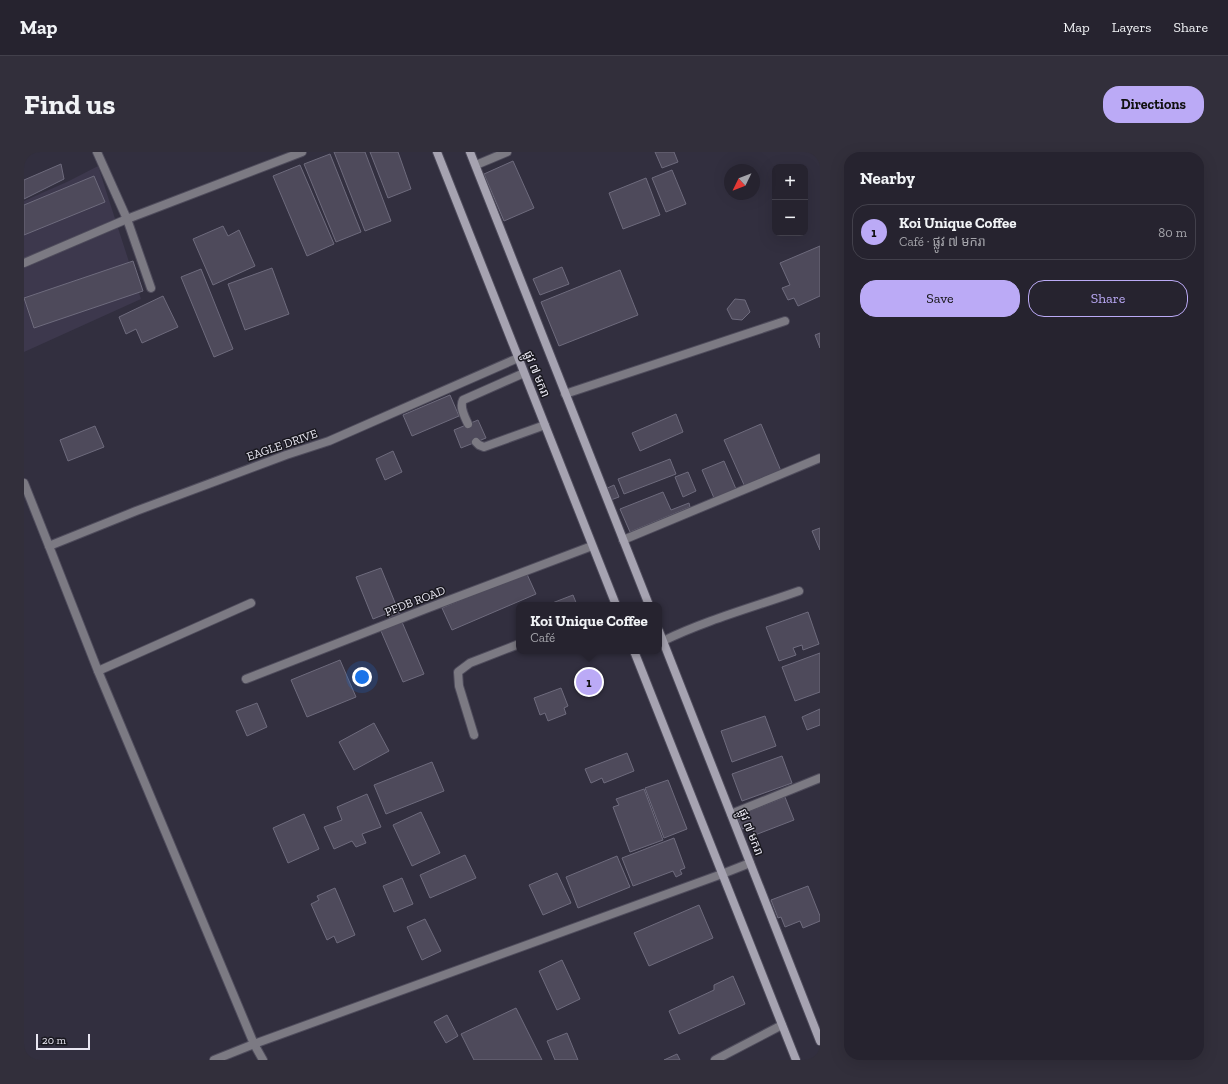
<!DOCTYPE html>
<html lang="en">
<head>
<meta charset="utf-8">
<style>
  :root { --surface:#26232f; --page:#322f3b; --text:#f1f3f6; --muted:#a4a4aa; --line:#42404b; --accent:#bbaaf6 }
  body { margin:0; font-family:"Zilla Slab","Noto Sans Khmer",serif; background:var(--page); color:var(--text) }
  .controls { position:absolute; right:12px; top:12px; display:grid; overflow:hidden; border-radius:8px; box-shadow:0 4px 16px #0002 }
  .controls button { width:36px; height:36px; display:grid; place-items:center; padding:0; border:0; border-bottom:1px solid var(--line); background:var(--surface); color:var(--text); font:20px sans-serif }
  .compass { position:absolute; left:700px; top:12px; width:36px; height:36px; border-radius:50%; background:var(--surface); box-shadow:0 4px 16px #0002; rotate:227deg }
  .scale { position:absolute; left:12px; bottom:10px; width:54px; box-sizing:border-box; padding-left:4px; border:2px solid #e9e7f2; border-top:0; font-size:11px; line-height:14px; white-space:nowrap; color:#e9e7f2; -webkit-text-stroke:3px #19181f; paint-order:stroke }
  .you { position:absolute; left:338px; top:525px; width:14px; height:14px; margin:-10px; border:3px solid #fff; border-radius:50%; background:#1a73e8; box-shadow:0 0 0 6px #1a73e833 }
  .badge { display:grid; place-items:center; width:26px; height:26px; border-radius:50%; background:var(--accent); color:#111; font-size:13px; font-weight:700 }
  .pin { position:absolute; translate:-50% -50%; border:2px solid #fff; box-shadow:0 1px 4px #0006 }
  .popup { position:absolute; left:492px; top:450px; width:146px; height:52px; box-sizing:border-box; display:grid; place-content:center; border-radius:8px; background:var(--surface); filter:drop-shadow(0 1px 3px #0005); font-size:13px; white-space:nowrap; color:var(--muted) }
  .popup b { font-size:15px; color:var(--text) }
  .popup::after { content:''; position:absolute; left:50%; top:100%; margin-left:-8px; border:8px solid transparent; border-top-color:var(--surface) }
  .list { margin:0; padding:0; list-style:none }
  h2 { display:flex; justify-content:space-between; align-items:center; height:52px; margin:0; padding:0 16px; font-size:17px }
  h2 small { font-size:13px; font-weight:400; color:var(--muted) }
  .list li { display:grid; grid-template-columns:26px 1fr auto; gap:12px; align-items:center; box-sizing:border-box; height:56px; margin:0 8px 8px; padding:0 8px; border:1px solid var(--line); border-radius:16px }
  .list b { display:block; font-size:15px; white-space:nowrap }
  .list p { margin:0; font-size:13px; white-space:nowrap; color:var(--muted) }
  .list em { font-size:13px; font-style:normal; color:var(--muted) }
  .actions { display:flex; gap:8px; padding:12px 16px }
  .actions a { flex:1; padding:9px 0; border:1px solid var(--accent); border-radius:16px; text-align:center; font-size:14px; color:var(--accent) }
  .actions .main { background:var(--accent); color:#111 }
  .map { position:relative; flex:none; width:796px; height:908px; overflow:hidden; border-radius:16px }
  header { display:flex; align-items:center; gap:24px; box-sizing:border-box; height:56px; padding:0 20px; background:var(--surface); border-bottom:1px solid var(--line) }
  header strong { font-size:19px }
  nav { display:flex; gap:22px; margin-inline-start:auto; font-size:14px }
  .intro { display:flex; align-items:center; justify-content:space-between; box-sizing:border-box; height:96px; padding:0 24px }
  h1 { margin:0; font-size:28px }
  .button { padding:10px 18px; border-radius:16px; background:var(--accent); color:#111; font-size:14px; font-weight:700 }
  main { display:flex; gap:24px; padding:0 24px }
  aside { flex:1; background:var(--surface); border-radius:16px; box-shadow:0 4px 16px #0002 }
  .map>svg:first-child { display:block }
  .built { fill:#3d384d }
  .building { fill:#4e4a5b; stroke:#6e6b7d }
  .lines { fill:none; stroke-linecap:round; stroke-linejoin:round }
  .service-casing { stroke:#4f4c5c; stroke-width:10 }
  .minor-casing { stroke:#4f4c5c; stroke-width:10 }
  .tertiary-casing { stroke:#4f4c5c; stroke-width:10 }
  .secondary-casing { stroke:#4f4c5c; stroke-width:10 }
  .service { stroke:#7c7a83; stroke-width:8 }
  .minor { stroke:#7c7a83; stroke-width:8 }
  .tertiary { stroke:#7c7a83; stroke-width:8 }
  .secondary { stroke:#a6a3b1; stroke-width:8 }
  .labels { text-anchor:middle; dominant-baseline:central; stroke-width:3; stroke-linejoin:round; paint-order:stroke }
  .street-label { font-size:12px; fill:#e9e7f2; stroke:#19181f }
</style>
</head>
<body>
<header>
<strong>Map</strong>
<nav><a>Map</a><a>Layers</a><a>Share</a></nav>
</header>
<div class="intro"><h1>Find us</h1><a class="button">Directions</a></div>
<main>
<div class="map">
<svg width="796" height="908" viewBox="0 0 796 908">
  <rect width="100%" height="100%" fill="#322f3f"/>
  <!-- built -->
  <path class="built" d="M74 14 117 147 0 200V49L45 29Z"/>
  <!-- building -->
  <g class="building">
    <path d="M310 0H341L367 69 341 79Z"/>
    <path d="M346 0H374L387 37 364 46Z"/>
    <path d="M631 0H650L654 10 638 16Z"/>
    <path d="M306 2 337 80 312 90 280 12Z"/>
    <path d="M489 9 510 56 480 69 460 22Z"/>
    <path d="M37 12 40 27 0 47V28Z"/>
    <path d="M276 13 310 92 283 104 249 24Z"/>
    <path d="M648 18 662 52 642 60 628 26Z"/>
    <path d="M70 24 81 50 0 83V53Z"/>
    <path d="M622 26 636 63 599 77 585 41Z"/>
    <path d="M199 74 204 84 215 78 231 114 189 133 169 87Z"/>
    <path d="M796 94V144L774 154 770 146 764 148 758 136 766 133 756 111Z"/>
    <path d="M109 109 119 139 10 176 0 146Z"/>
    <path d="M538 115 545 132 516 143 509 127Z"/>
    <path d="M248 116 265 162 221 178 204 132Z"/>
    <path d="M177 117 209 197 190 205 157 125Z"/>
    <path d="M596 118 614 163 535 194 517 150Z"/>
    <path d="M139 144 154 175 118 191 112 177 102 182 95 165Z"/>
    <path d="M711 147 721 148 726 160 718 168 708 167 703 157Z"/>
    <path d="M796 181V196L791 183Z"/>
    <path d="M426 243 435 264 388 284 379 263Z"/>
    <path d="M652 262 659 280 616 299 608 281Z"/>
    <path d="M454 268 462 286 437 296 430 278Z"/>
    <path d="M737 272 757 319 721 335 700 288Z"/>
    <path d="M71 274 80 295 44 309 36 288Z"/>
    <path d="M369 299 378 320 361 328 352 307Z"/>
    <path d="M646 307 652 322 600 342 594 327Z"/>
    <path d="M700 309 712 337 690 346 678 318Z"/>
    <path d="M664 320 672 339 659 345 651 325Z"/>
    <path d="M590 333 595 345 584 349 579 338Z"/>
    <path d="M639 340 647 358 665 351 666 355 606 380 596 357Z"/>
    <path d="M796 376V398L788 379Z"/>
    <path d="M357 416 376 463 366 467 364 461 349 467 332 425Z"/>
    <path d="M502 420 512 442 428 478 418 456Z"/>
    <path d="M549 443 553 453H523Z"/>
    <path d="M784 460 795 492 779 498 778 493 769 496 772 503 755 509 742 475Z"/>
    <path d="M378 470 400 522 379 530 357 479Z"/>
    <path d="M796 501V540L771 549 758 515Z"/>
    <path d="M316 508 332 545 283 565 267 528Z"/>
    <path d="M537 536 544 554 540 556 542 562 524 569 521 561 516 563 510 546Z"/>
    <path d="M233 551 243 575 223 584 212 559Z"/>
    <path d="M796 557V573L783 578 778 565Z"/>
    <path d="M741 564 752 594 708 610 697 579Z"/>
    <path d="M350 571 365 599 330 618 315 590Z"/>
    <path d="M603 601 610 619 580 631 578 626 567 631 561 617Z"/>
    <path d="M758 604 768 631 718 649 708 622Z"/>
    <path d="M408 610 420 639 362 662 350 633Z"/>
    <path d="M644 628 663 677 640 686 621 636Z"/>
    <path d="M620 637 639 688 606 700 589 655 595 653 592 647Z"/>
    <path d="M343 642 357 675 338 682 342 691 332 695 328 689 310 697 300 675 318 668 313 655Z"/>
    <path d="M761 645 770 668 731 683 727 673 718 677 714 667 725 663 723 660Z"/>
    <path d="M397 660 416 701 388 714 369 673Z"/>
    <path d="M280 662 295 697 264 711 249 676Z"/>
    <path d="M650 686 661 716 656 718 658 722 652 725 649 719 609 734 598 706Z"/>
    <path d="M441 703 452 726 406 746 396 723Z"/>
    <path d="M593 704 606 735 554 756 542 725Z"/>
    <path d="M533 721 547 751 519 763 505 733Z"/>
    <path d="M378 726 389 752 370 760 359 734Z"/>
    <path d="M784 734 796 764V769L779 776 776 769 761 775 757 765 754 766 747 748Z"/>
    <path d="M311 736 331 783 313 791 310 784 303 788 287 752 295 748 293 744Z"/>
    <path d="M675 753 689 786 625 814 610 781Z"/>
    <path d="M401 767 417 799 398 808 383 775Z"/>
    <path d="M538 808 556 847 533 858 515 819Z"/>
    <path d="M709 824 721 852 655 882 645 859 690 838V833Z"/>
    <path d="M492 856 518 908H450L437 882Z"/>
    <path d="M423 863 434 884 422 891 410 870Z"/>
    <path d="M543 881 554 908H531L523 889Z"/>
    <path d="M653 902 656 908H640Z"/>
  </g>
  <g class="lines">
    <defs>
      <g id="service">
        <path d="M73 0 103 67 278 0"/>
        <path d="M0 111 103 67 127 136"/>
        <path d="M541 242 761 169"/>
        <path d="M444 272C441 265 435 255 439 248L500 221"/>
        <path d="M452 290 455 293 460 295 521 273"/>
        <path d="M25 394 112 359 262 303 305 289 494 206"/>
        <path d="M74 519 227 451"/>
        <path d="M450 583 435 534 434 520 446 511 495 492"/>
        <path d="M691 908 758 873"/>
      </g>
      <g id="minor">
        <path d="M452 13 483 0"/>
        <path d="M0 331 25 394 74 519 230 892 239 908"/>
        <path d="M599 388 796 306"/>
        <path d="M639 489C682 468 730 455 775 439"/>
        <path d="M222 527 404 456 568 394"/>
        <path d="M707 662 796 626"/>
      </g>
      <path id="tertiary" d="M190 908 230 892 698 722 726 711"/>
      <g id="secondary">
        <path d="M413 0 592 453"/>
        <path d="M446 0 625 453"/>
        <path d="M635 479 796 889"/>
        <path d="M610 499 772 908"/>
      </g>
    </defs>
    <!-- service casing -->
    <use href="#service" class="service-casing"/>
    <!-- minor casing -->
    <use href="#minor" class="minor-casing"/>
    <!-- tertiary casing -->
    <use href="#tertiary" class="tertiary-casing"/>
    <!-- secondary casing -->
    <use href="#secondary" class="secondary-casing"/>
    <!-- service -->
    <use href="#service" class="service"/>
    <!-- minor -->
    <use href="#minor" class="minor"/>
    <!-- tertiary -->
    <use href="#tertiary" class="tertiary"/>
    <!-- secondary -->
    <use href="#secondary" class="secondary"/>
  </g>
  <g class="labels">
    <!-- street labels -->
    <g class="street-label">
      <text transform="translate(513 222) rotate(68)">ផ្លូវ ៧ មករា</text>
      <text transform="translate(258 293) rotate(-19)">EAGLE DRIVE</text>
      <text transform="translate(391 449) rotate(-21)">PFDB ROAD</text>
      <text transform="translate(727 680) rotate(69)">ផ្លូវ ៧ មករា</text>
    </g>
  </g>
</svg>
<div class="controls">
<button>+</button>
<button>−</button>
</div>
<svg class="compass" viewBox="-18 -18 36 36"><path d="M0-13l5 13h-10z" fill="#e53935"/><path d="M0 13l5-13h-10z" fill="#a4a4aa"/></svg>
<div class="scale">20 m</div>
<div class="you"></div>
<div class="pin badge" style="left:565px;top:530px">1</div>
<div class="popup"><b>Koi Unique Coffee</b>Café</div>
</div>
<aside>
<h2>Nearby<small></small></h2>
<ul class="list">
<li><span class="badge">1</span><div><b>Koi Unique Coffee</b><p>Café · ផ្លូវ ៧ មករា</p></div><em>80 m</em></li>
</ul>
<div class="actions"><a class="main">Save</a><a>Share</a></div>
</aside>
</main>
</body>
</html>
